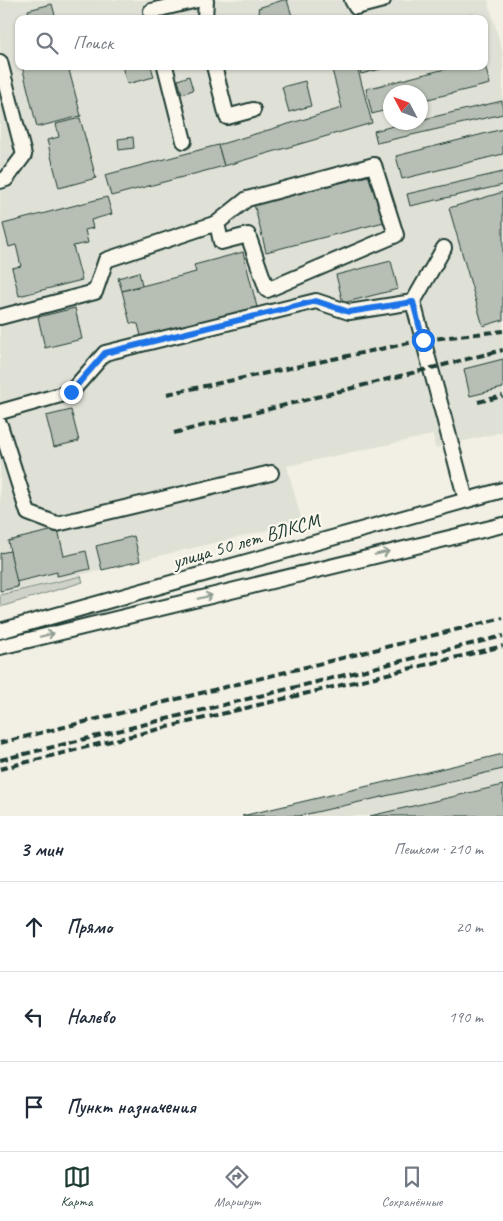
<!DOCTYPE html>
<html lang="ru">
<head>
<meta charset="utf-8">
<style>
  :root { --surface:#fff; --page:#f2f2f3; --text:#1f2937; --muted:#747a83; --line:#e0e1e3; --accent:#1f3d34 }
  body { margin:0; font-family:Caveat,sans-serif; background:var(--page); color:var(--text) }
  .compass { position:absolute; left:383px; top:85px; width:45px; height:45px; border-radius:50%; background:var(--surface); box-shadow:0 1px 4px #0004; rotate:311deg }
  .stop { position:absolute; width:15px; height:15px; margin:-11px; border:4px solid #1a73e8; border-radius:50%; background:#fff }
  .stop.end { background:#1a73e8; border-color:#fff; box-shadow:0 1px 5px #0008 }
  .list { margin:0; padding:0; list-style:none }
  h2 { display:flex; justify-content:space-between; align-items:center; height:65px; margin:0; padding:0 20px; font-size:21px }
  h2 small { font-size:16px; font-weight:400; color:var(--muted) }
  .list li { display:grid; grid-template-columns:32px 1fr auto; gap:15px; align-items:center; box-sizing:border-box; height:90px; padding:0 20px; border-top:1px solid var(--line) }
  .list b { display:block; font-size:19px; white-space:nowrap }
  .list em { font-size:16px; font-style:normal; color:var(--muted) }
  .icon { flex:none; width:28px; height:28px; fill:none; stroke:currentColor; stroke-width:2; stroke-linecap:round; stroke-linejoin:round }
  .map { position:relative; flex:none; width:503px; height:816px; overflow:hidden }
  .search { position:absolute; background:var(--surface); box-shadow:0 1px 4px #0004; left:15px; right:15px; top:15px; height:55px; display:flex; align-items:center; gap:12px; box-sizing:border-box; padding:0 18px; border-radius:10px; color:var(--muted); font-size:19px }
  .sheet { height:335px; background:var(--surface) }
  nav { display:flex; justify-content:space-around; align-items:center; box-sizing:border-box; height:70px; border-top:1px solid var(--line); background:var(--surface); font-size:14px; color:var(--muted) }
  nav a { display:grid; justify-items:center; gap:2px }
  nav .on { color:var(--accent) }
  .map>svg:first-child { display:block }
  .built { fill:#e0e1d6; fill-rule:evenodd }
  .green { fill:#cfd2c8; stroke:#77887e }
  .building { fill:#b7beb3; stroke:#1f3d34 }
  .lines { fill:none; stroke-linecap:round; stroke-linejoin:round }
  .minor-casing { stroke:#1f3d34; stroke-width:18 }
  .minor { stroke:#fbf7ec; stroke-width:14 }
  .rail { stroke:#1f3d34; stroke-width:4; stroke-dasharray:8 4; stroke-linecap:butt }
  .oneway { stroke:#8d9a90 }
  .route { stroke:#1a73e8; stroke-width:6 }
  .labels { text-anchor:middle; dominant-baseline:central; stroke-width:4.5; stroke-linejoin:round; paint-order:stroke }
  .street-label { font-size:20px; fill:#1f3d34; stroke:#fbf7ec }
</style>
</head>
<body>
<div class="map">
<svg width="503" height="816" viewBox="0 0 503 816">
  <rect width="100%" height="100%" fill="#f2f0e5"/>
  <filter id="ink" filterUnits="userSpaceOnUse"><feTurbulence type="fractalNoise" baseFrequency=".02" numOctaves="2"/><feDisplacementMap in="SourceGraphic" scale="10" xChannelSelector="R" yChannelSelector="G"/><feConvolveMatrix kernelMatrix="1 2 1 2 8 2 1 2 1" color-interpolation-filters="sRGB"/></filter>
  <g filter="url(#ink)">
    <!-- built -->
    <g class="built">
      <path d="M0 0H488L503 54V432L435 448 433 435 287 466 302 522 0 594ZM19 19H484V66H19ZM390 92H420V122H390Z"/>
      <path d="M503 754V816H242Z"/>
    </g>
    <!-- green -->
    <path class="green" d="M81 576 83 582 0 607V595Z"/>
    <!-- building -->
    <g class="building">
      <path d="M283 0H287L293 19H261L258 8Z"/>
      <path d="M52 4 56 19H30L28 10Z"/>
      <path d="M472 14 473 19H457L456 18Z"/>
      <path d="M484 62 490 84 420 101V92H390V109L372 114 366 89 457 66H484Z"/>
      <path d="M22 66H68L81 116 37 127Z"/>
      <path d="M122 66H151L154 77 127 84Z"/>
      <path d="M331 66H357L372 123 224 166 218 145 342 108Z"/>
      <path d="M359 66H393L361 74Z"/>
      <path d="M189 76 193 90 182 94 178 80Z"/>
      <path d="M305 81 311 106 289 112 282 87Z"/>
      <path d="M502 101 503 114 377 143 374 131 409 122H420V120Z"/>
      <path d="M80 118 96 178 59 188 47 140 59 137 56 124Z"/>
      <path d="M503 129V154L402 179 396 156Z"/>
      <path d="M133 137 134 148 119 150 118 139Z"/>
      <path d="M218 145 224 166 111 196 105 175Z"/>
      <path d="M503 172V185L410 206 407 194Z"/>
      <path d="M372 175 384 222 266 252 254 204Z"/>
      <path d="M503 192V320L483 326 449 208Z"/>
      <path d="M107 197 112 214 91 220 93 228 85 230 88 243 73 246 82 280 19 296 12 268 21 266 16 245 9 247 3 224Z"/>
      <path d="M243 252 257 307 141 336 138 324 130 323 122 291 196 272 194 265Z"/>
      <path d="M391 261 398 289 343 303 336 275Z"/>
      <path d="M139 272 142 285 122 291 118 278Z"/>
      <path d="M75 308 82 339 45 348 38 317Z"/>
      <path d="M503 359V388L470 396 464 369Z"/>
      <path d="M71 410 79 441 54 447 46 416Z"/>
      <path d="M58 529 64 556 86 551 90 569 57 576V572L16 582 8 541Z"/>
      <path d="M134 536 140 561 102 570 96 546Z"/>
      <path d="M10 551 18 587 0 591V553Z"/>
      <path d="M503 754V769L299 816H242Z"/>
      <path d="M503 785V816H370Z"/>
    </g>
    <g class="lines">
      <defs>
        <g id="minor">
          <path d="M352 0 356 7 383 0"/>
          <path d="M153 19 151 11 197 0"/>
          <path d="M205 19 206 0"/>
          <path d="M0 62 24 155 6 179 0 181"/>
          <path d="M165 66 184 141"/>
          <path d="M214 66 227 117 253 110"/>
          <path d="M413 302 466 500"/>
          <path d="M0 317 95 292 106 260 217 223 247 199 374 165 396 235 267 290 248 235 221 242 217 223"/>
          <path d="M0 412 71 392 105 353 316 301 349 312 413 302 444 248"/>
          <path d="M0 425 28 513 57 524 271 473"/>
          <path d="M0 631 503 490"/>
          <path d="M0 647 503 525"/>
        </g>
      </defs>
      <!-- minor casing -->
      <use href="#minor" class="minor-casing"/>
      <!-- minor -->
      <use href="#minor" class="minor"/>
      <!-- rail -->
      <g class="rail">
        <path d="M167 394 423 340 503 331"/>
        <path d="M478 402 503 396"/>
        <path d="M174 433 503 350"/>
        <path d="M0 743 503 618"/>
        <path d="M0 760 503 636"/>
        <path d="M0 769C167 726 335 687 503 646"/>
      </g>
    </g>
    <!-- one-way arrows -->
    <defs><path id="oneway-shaft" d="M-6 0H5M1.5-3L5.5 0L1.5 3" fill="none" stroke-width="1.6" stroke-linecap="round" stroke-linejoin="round" transform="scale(1.25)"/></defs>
    <g class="oneway">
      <use href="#oneway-shaft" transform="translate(382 553) rotate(-13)"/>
      <use href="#oneway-shaft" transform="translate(205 597) rotate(-14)"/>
      <use href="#oneway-shaft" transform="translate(47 635) rotate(-14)"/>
    </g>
  </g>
  <g class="lines" filter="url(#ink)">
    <!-- route -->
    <path class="route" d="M71 392 105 353 316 301 349 312 413 302 423 340"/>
  </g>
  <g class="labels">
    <!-- street labels -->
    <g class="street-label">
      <text transform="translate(246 541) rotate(-16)">улица 50 лет ВЛКСМ</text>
    </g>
  </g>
</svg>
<svg class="compass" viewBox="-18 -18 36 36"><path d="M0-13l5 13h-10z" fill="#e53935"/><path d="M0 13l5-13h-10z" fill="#747a83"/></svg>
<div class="stop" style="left:423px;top:340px"></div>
<div class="stop end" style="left:71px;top:392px"></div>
<div class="search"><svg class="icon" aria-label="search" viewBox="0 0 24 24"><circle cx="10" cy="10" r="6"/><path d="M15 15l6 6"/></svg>Поиск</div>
</div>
<section class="sheet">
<h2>3 мин<small>Пешком · 210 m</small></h2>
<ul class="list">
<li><svg class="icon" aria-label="ahead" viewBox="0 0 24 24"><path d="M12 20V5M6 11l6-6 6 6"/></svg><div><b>Прямо</b></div><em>20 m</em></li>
<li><svg class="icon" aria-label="left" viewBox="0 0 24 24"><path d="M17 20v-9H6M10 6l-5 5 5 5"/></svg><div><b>Налево</b></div><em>190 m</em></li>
<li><svg class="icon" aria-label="arrive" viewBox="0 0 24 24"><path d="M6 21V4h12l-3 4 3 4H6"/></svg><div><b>Пункт назначения</b></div></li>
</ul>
</section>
<nav>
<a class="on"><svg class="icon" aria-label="map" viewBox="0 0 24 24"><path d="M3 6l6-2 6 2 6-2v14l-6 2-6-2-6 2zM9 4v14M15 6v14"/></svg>Карта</a>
<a><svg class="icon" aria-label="directions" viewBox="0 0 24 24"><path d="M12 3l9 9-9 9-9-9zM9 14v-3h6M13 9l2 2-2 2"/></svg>Маршрут</a>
<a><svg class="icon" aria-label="saved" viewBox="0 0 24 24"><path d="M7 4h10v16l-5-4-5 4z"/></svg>Сохранённые</a>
</nav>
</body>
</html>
